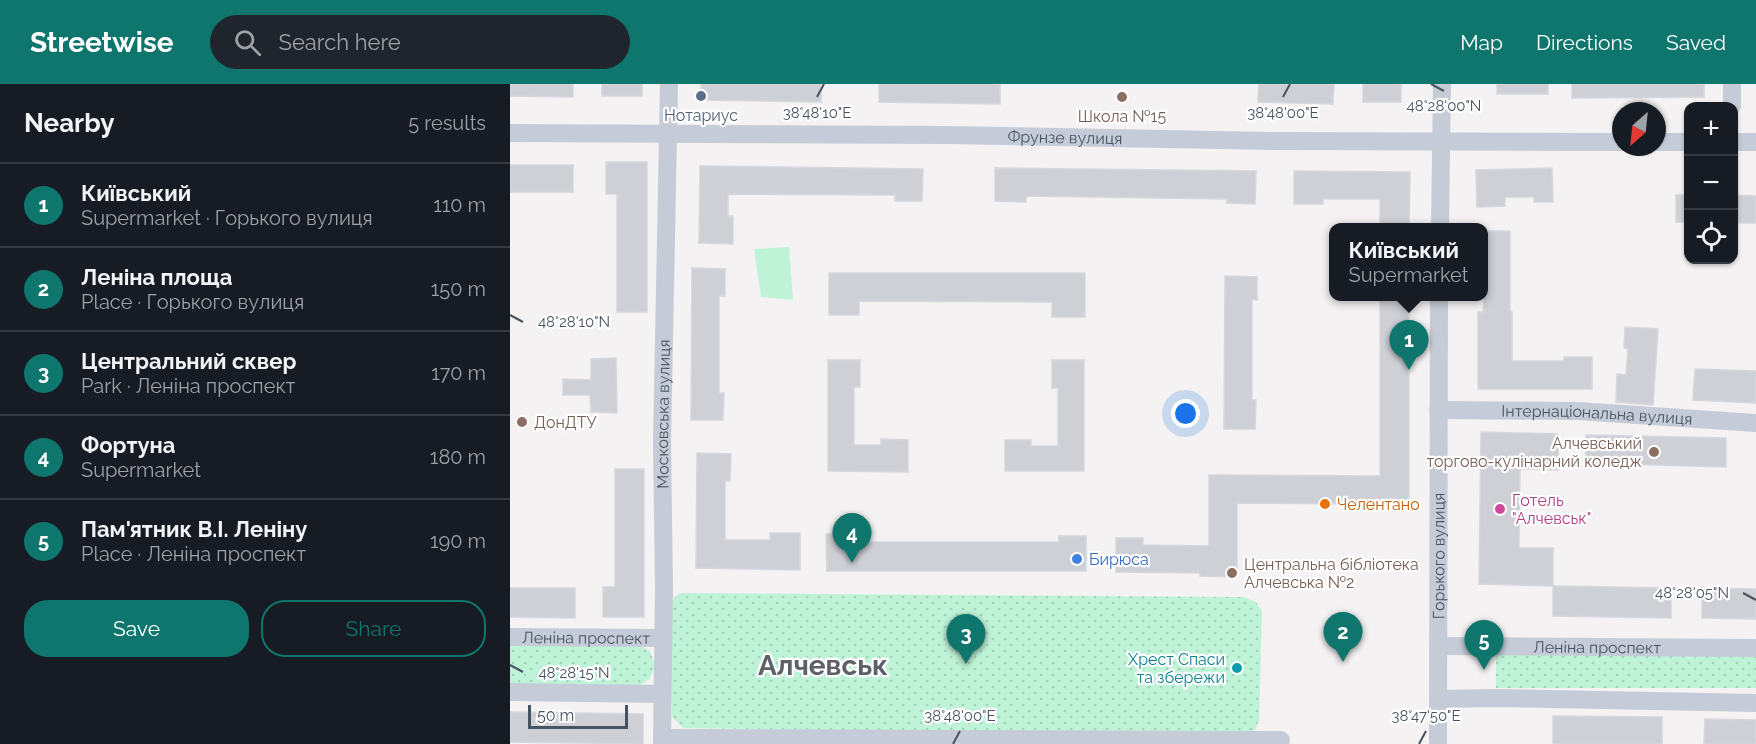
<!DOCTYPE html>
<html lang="en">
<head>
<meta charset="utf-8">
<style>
  :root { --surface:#171b24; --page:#20242c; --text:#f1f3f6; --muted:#9ea1a6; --line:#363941; --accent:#0f766e }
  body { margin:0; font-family:Raleway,sans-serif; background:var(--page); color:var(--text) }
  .controls { position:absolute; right:18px; top:18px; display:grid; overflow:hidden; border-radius:12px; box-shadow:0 2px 4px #0004 }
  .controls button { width:54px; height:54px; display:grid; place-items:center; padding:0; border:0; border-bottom:2px solid var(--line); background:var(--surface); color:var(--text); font:30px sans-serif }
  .compass { position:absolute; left:1102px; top:18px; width:54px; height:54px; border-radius:50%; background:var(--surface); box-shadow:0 2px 4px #0004; rotate:207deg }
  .scale { position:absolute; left:18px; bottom:15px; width:100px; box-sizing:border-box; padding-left:6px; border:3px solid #485361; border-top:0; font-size:16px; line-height:21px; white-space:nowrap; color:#485361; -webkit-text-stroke:4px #fff; paint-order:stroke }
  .you { position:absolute; left:676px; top:330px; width:21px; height:21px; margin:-15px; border:4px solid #fff; border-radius:50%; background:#1a73e8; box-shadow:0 0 0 9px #1a73e833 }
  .badge { display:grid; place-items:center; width:39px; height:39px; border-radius:50%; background:var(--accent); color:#fff; font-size:20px; font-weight:700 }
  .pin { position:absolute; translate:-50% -50px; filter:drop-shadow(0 2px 3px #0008) }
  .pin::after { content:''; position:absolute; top:32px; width:21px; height:18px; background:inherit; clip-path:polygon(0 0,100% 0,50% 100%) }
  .popup { position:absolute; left:819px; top:139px; width:159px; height:78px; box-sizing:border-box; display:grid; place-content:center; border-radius:12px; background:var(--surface); filter:drop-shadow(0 2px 4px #0005); font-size:20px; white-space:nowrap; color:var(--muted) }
  .popup b { font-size:22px; color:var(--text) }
  .popup::after { content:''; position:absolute; left:50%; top:100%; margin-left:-12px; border:12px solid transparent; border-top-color:var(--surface) }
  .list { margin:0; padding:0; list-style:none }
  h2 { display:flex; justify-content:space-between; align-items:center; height:78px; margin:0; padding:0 24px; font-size:26px }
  h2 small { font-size:20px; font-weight:400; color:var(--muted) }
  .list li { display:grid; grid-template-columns:39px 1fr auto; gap:18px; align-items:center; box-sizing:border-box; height:84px; padding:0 24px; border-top:2px solid var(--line) }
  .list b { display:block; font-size:22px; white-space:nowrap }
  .list p { margin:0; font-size:20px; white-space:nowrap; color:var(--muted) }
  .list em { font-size:20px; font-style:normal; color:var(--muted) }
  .actions { display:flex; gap:12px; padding:18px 24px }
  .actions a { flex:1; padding:14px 0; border:2px solid var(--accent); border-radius:24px; text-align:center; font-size:21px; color:var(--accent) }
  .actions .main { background:var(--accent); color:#fff }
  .icon { flex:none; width:33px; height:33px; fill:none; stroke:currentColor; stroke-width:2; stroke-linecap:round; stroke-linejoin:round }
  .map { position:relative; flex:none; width:1246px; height:660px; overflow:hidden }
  header { display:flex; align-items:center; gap:36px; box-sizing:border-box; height:84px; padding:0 30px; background:var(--accent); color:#fff }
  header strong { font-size:28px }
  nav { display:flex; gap:33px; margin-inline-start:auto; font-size:21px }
  .search { width:420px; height:54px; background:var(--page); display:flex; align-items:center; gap:15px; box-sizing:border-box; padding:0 21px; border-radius:33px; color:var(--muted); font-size:22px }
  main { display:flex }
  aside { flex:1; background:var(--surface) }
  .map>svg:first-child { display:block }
  .grass { fill:#bff3d8 }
  .park { fill:url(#park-dots) }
  .building { fill:#ced0d6; stroke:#d5d7dd; stroke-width:1.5 }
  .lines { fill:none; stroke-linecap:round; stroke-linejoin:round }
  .minor { stroke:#c5ccd7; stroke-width:18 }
  .ticks { fill:none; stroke:#485361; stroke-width:2 }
  .service-dot { fill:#5c6f8a; stroke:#fff; stroke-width:2 }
  .education-dot { fill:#8d6e63; stroke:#fff; stroke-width:2 }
  .food-dot { fill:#e8710a; stroke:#fff; stroke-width:2 }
  .hotel-dot { fill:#d1479c; stroke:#fff; stroke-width:2 }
  .shop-dot { fill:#3f7fe0; stroke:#fff; stroke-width:2 }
  .culture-dot { fill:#0f9aa8; stroke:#fff; stroke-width:2 }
  .labels { text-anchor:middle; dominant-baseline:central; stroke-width:4.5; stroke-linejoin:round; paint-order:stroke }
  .service-label { font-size:16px; fill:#4e5e75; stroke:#fff }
  .education-label { font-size:16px; fill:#785e54; stroke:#fff; text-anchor:start }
  .street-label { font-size:16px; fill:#485361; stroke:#fff }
  .hotel-label { font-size:16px; fill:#b23c85; stroke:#fff; text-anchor:start }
  .food-label { font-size:16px; fill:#c56008; stroke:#fff; text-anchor:start }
  .shop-label { font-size:16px; fill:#366cbe; stroke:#fff; text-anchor:start }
  .culture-label { font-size:16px; fill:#0d838f; stroke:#fff; text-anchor:end }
  .town-label { font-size:28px; font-weight:bold; fill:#5e6167; stroke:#fff }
  .ticks-label { font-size:15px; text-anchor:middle; fill:#485361; stroke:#fff; stroke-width:4.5; stroke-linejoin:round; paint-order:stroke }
</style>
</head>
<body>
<header>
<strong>Streetwise</strong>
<div class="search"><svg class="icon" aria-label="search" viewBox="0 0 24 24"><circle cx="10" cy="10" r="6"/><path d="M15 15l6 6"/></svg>Search here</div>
<nav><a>Map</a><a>Directions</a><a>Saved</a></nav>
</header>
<main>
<aside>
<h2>Nearby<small>5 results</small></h2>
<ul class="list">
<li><span class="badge">1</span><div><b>Київський</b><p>Supermarket · Горького вулиця</p></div><em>110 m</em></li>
<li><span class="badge">2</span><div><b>Леніна площа</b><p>Place · Горького вулиця</p></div><em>150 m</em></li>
<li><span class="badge">3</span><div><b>Центральний сквер</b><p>Park · Леніна проспект</p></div><em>170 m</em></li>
<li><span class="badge">4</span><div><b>Фортуна</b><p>Supermarket</p></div><em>180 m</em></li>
<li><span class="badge">5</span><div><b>Пам'ятник В.I. Ленiну</b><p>Place · Леніна проспект</p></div><em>190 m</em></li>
</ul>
<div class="actions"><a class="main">Save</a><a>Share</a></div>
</aside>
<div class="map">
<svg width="1246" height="660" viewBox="0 0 1246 660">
  <defs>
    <pattern id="park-dots" width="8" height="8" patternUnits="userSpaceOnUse" patternTransform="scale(1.5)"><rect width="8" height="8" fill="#bff3d8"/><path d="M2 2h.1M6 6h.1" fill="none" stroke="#a6d2bc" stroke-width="1.8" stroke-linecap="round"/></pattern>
  </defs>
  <rect width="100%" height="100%" fill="#f4f2f2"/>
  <!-- grass -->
  <path class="grass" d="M279 163 283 216 251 213 244 165Z"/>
  <!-- park -->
  <g class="park">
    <path d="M170 509 734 513 746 518 752 527 749 637 745 646 732 652 173 644 162 633 161 517Z"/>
    <path d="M0 560 129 561 140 567 145 581 140 595 130 601 0 600Z"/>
    <path d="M986 568 1246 570V604H986Z"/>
  </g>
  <!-- building -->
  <g class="building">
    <path d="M0 0H63V13L0 12Z"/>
    <rect x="92" y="0" width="40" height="12"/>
    <path d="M191 0H311V18L191 16Z"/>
    <path d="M369 0H490V20L369 18Z"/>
    <path d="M749 0H824L823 20 748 18Z"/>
    <rect x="853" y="0" width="38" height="18"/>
    <rect x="987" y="0" width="51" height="10"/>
    <path d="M1062 0H1194V13L1062 14Z"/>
    <path d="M96 78H137V228H107V110H96Z"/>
    <rect x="0" y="81" width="63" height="27"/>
    <path d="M190 82 413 85 412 117H385V111L218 110V132H223V160L189 159Z"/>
    <path d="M485 84 746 87 745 120 717 119V115L516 112V118L485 117Z"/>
    <path d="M1042 84 1043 118H1024V113H995V122L967 123 966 86Z"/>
    <path d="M784 87 900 88 899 144H870V115H813V120H784Z"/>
    <rect x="1166" y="111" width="13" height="27"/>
    <path d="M1224 111 1246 112V139H1224Z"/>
    <path d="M974 147H1000V228H1002V277H1054V273H1082V305H968V228H973L974 213Z"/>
    <path d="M182 184 215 185V212H209V309H214L213 336H181Z"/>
    <path d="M319 189H575V233H542V218L349 217V231H319Z"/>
    <path d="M715 192 747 193V216L742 215V316H746L745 345H714Z"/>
    <path d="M870 213H899V425H866V420L727 419V493L690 492V489L606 488V454H633V461L699 462V391L870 392Z"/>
    <path d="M1115 243 1148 245 1143 321 1106 318 1107 290 1116 291 1118 265 1114 264Z"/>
    <path d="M106 274 107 329 81 328 80 311H53V295L81 296V275Z"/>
    <path d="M318 276H350V303H344V361H371V355L398 356V388L318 387Z"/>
    <path d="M542 276H574V387H495V356H521V362H548V304H542Z"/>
    <path d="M1185 285 1246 287V319L1183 316Z"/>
    <path d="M971 348 1048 350V386L1010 385 1009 464H1043V502L969 500Z"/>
    <path d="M1076 351 1216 354V383L1076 379Z"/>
    <path d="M187 369 221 370 220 397H215V456H260V449H290V486L186 484Z"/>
    <path d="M105 385H134V533H93V503H105Z"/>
    <path d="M316 450H346V458H549V452H576V487H317Z"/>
    <path d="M1043 502 1161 504V534L1043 532Z"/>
    <path d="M0 504H65V534L0 533Z"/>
    <path d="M1192 504 1246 505V535L1192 534Z"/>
    <path d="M0 628 133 630V660L0 658Z"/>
    <path d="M1043 632 1152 633V660H1043Z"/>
    <path d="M1195 635 1246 636V660H1194Z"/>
  </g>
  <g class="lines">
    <!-- minor -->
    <g class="minor">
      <path d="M1222 22V0"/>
      <path id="s1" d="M0 49 439 51 765 57 1111 58"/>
      <path d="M1147 58H1178"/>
      <path d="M1224 58H1246"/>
      <path d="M930 144 932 0"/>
      <path id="s2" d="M928 326 1068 327 1246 339"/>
      <path id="s3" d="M0 553 153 554"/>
      <path id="s4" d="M928 562 1246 564"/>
      <path d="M0 608 152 610"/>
      <path d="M928 615 986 614 1246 619"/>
      <path d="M152 654 771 656"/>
      <path id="s5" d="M152 660 154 505 152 358 159 0"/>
      <path id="s6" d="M928 660 929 212"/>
    </g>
  </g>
  <!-- ticks -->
  <path class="ticks" d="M921 0 934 7M307 13 314 0M773 13 780 0M0 231 13 238M1233 509 1246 516M0 581 13 588M443 660 450 647M909 660 916 647"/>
  <!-- markers -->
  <circle class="service-dot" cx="191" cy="12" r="6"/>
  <g class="education-dot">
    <circle cx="612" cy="13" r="6"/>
    <circle cx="12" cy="338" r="6"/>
    <circle cx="1144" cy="368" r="6"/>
    <circle cx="722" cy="489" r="6"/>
  </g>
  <circle class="food-dot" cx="815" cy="420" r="6"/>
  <circle class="hotel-dot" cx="990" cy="425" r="6"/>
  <circle class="shop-dot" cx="567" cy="475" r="6"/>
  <circle class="culture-dot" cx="727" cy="584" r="6"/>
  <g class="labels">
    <!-- service labels -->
    <g class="service-label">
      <text x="191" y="31">Нотариус</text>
    </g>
    <!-- education labels -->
    <g class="education-label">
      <text x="612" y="32" text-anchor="middle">Школа №15</text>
      <text x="24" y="338">ДонДТУ</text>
      <text x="1132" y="359" text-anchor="end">Алчевський<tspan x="1132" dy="18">торгово-кулінарний коледж</tspan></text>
      <text x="734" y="480">Центральна бібліотека<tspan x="734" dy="18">Алчевська №2</tspan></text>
    </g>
    <!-- street labels -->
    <g class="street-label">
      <text stroke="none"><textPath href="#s1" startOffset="555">Фрунзе вулиця</textPath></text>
      <text stroke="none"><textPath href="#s5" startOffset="330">Московська вулиця</textPath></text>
      <text stroke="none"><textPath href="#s2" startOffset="159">Інтернаціональна вулиця</textPath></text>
      <text stroke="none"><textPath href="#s6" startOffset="188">Горького вулиця</textPath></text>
      <text stroke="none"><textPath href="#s3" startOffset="76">Леніна проспект</textPath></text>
      <text stroke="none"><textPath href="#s4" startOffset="159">Леніна проспект</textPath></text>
    </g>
    <!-- hotel labels -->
    <g class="hotel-label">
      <text x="1002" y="416">Готель<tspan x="1002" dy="18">"Алчевськ"</tspan></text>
    </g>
    <!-- food labels -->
    <g class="food-label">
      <text x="827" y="420">Челентано</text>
    </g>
    <!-- shop labels -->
    <g class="shop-label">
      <text x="579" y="475">Бирюса</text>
    </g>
    <!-- culture labels -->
    <g class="culture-label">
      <text x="715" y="575">Хрест Спаси<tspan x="715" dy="18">та збережи</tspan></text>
    </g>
    <!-- town labels -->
    <g class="town-label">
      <text x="313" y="581">Алчевськ</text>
    </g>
  </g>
  <g class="ticks-label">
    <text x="934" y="27">48°28'00"N</text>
    <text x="307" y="34">38°48'10"E</text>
    <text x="773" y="34">38°48'00"E</text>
    <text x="64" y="243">48°28'10"N</text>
    <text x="1182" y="514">48°28'05"N</text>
    <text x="64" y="594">48°28'15"N</text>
    <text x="450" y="637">38°48'00"E</text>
    <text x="916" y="637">38°47'50"E</text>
  </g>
</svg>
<div class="controls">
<button>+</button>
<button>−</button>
<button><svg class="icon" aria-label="locate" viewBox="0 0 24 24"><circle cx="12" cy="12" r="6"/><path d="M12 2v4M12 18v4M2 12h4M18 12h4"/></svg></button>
</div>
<svg class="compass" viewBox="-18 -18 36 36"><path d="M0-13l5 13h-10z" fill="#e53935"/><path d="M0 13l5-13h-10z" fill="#9ea1a6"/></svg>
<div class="scale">50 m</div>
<div class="you"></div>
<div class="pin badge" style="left:899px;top:286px">1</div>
<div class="popup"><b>Київський</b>Supermarket</div>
<div class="pin badge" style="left:833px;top:578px">2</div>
<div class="pin badge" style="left:456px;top:580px">3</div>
<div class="pin badge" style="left:342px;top:479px">4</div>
<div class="pin badge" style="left:974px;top:586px">5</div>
</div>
</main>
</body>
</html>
